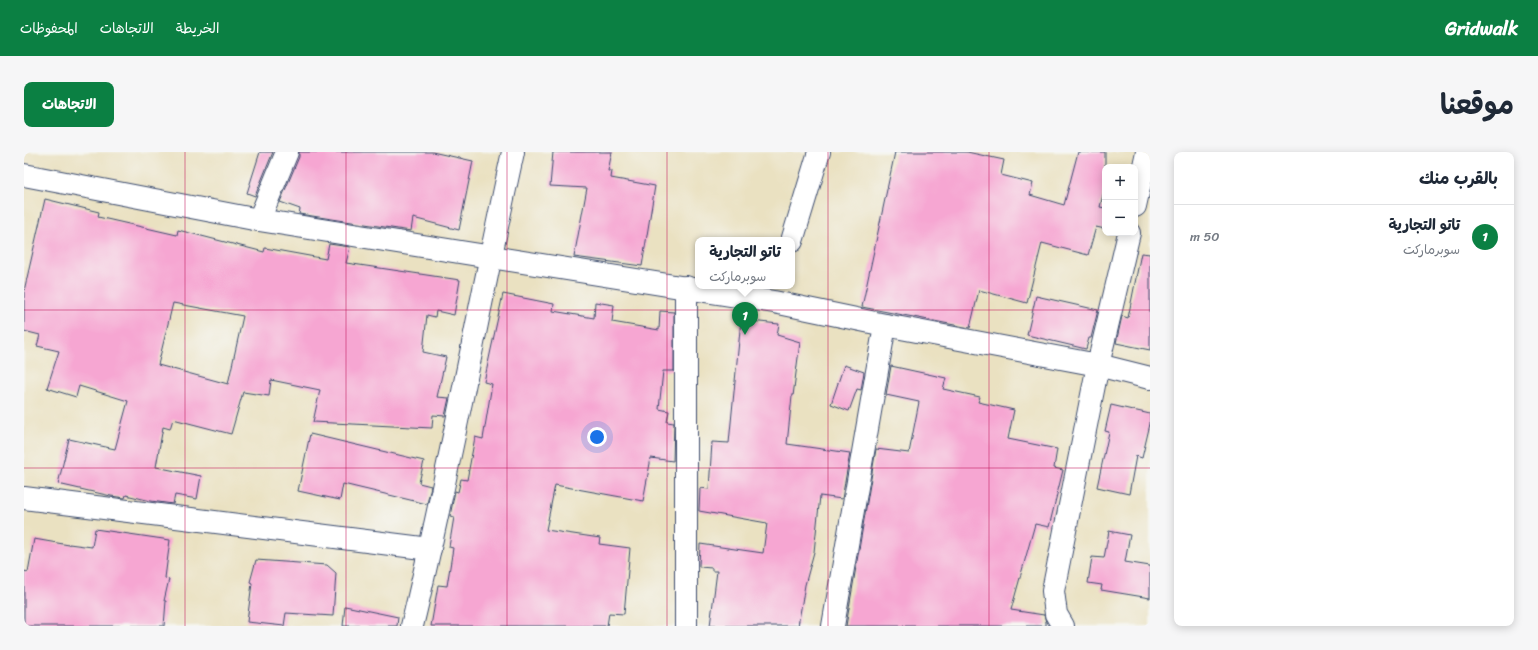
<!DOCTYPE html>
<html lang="ar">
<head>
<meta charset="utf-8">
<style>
  :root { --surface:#fff; --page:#f6f6f7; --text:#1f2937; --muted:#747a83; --line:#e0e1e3; --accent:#0b8043 }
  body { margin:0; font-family:Sriracha,"Playpen Sans Arabic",sans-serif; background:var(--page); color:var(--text); direction:rtl }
  .controls { position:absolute; right:12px; top:12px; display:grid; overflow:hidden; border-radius:8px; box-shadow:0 2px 10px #0003 }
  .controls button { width:36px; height:36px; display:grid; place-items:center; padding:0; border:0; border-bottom:1px solid var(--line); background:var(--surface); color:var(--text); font:20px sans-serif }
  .you { position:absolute; left:573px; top:285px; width:14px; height:14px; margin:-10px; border:3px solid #fff; border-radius:50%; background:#1a73e8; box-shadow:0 0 0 6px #1a73e833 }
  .badge { display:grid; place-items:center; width:26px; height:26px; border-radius:50%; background:var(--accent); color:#fff; font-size:13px; font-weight:700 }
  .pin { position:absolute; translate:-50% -33px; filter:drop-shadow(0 1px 2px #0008) }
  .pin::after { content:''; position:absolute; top:21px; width:14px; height:12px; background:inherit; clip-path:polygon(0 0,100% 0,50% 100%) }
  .popup { position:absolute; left:671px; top:85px; width:100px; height:52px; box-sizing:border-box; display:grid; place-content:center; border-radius:8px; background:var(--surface); filter:drop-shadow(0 1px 3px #0005); font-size:13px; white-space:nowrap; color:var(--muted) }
  .popup b { font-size:15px; color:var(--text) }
  .popup::after { content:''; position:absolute; left:50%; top:100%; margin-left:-8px; border:8px solid transparent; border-top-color:var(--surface) }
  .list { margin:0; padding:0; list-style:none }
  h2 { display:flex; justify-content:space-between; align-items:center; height:52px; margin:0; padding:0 16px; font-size:17px }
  h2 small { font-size:13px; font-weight:400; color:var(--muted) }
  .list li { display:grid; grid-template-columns:26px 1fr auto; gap:12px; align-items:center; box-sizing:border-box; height:64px; padding:0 16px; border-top:1px solid var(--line) }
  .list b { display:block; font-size:15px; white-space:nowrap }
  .list p { margin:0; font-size:13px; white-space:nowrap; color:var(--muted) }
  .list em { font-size:13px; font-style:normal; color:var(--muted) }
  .map { position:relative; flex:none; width:1126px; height:474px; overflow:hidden; direction:ltr; border-radius:8px }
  header { display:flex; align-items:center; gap:24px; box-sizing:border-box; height:56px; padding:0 20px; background:var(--accent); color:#fff }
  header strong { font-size:19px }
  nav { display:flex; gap:22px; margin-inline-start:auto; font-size:14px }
  .intro { display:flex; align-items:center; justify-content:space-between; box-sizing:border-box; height:96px; padding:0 24px }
  h1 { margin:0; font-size:28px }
  .button { padding:10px 18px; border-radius:8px; background:var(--accent); color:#fff; font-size:14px; font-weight:700 }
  main { display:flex; gap:24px; padding:0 24px }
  aside { flex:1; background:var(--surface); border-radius:8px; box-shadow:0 2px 10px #0003 }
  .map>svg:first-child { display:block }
  .building { fill:#f6a6d2; fill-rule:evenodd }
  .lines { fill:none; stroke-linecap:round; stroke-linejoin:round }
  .street-casing { stroke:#3a4a6d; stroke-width:24 }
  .street { stroke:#fff; stroke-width:22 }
  .grid { fill:none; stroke:#c2185b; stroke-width:1; stroke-opacity:0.55 }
</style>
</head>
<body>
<header>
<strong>Gridwalk</strong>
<nav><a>الخريطة</a><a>الاتجاهات</a><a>المحفوظات</a></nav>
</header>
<div class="intro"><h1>موقعنا</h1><a class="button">الاتجاهات</a></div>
<main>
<aside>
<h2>بالقرب منك<small></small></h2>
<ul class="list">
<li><span class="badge">1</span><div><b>تاتو التجارية</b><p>سوبرماركت</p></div><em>50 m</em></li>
</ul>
</aside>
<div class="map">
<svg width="1126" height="474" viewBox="0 0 1126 474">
  <rect width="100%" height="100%" fill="#f6f6f2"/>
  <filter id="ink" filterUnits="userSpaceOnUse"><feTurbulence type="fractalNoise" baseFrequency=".025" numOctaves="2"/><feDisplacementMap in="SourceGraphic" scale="8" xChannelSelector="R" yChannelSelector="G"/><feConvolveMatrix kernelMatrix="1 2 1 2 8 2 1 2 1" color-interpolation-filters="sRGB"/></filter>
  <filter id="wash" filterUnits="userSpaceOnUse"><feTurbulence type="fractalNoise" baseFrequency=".012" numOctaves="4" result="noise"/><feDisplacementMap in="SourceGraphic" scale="16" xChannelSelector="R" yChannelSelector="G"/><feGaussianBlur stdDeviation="0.9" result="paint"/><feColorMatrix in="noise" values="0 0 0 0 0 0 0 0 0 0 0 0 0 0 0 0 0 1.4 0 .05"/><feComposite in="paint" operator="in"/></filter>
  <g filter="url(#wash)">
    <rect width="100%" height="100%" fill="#eae1c1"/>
    <g id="blocks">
      <!-- building -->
      <g class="building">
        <path d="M236 0H249L231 44 223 41Z"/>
        <path d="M275 0H408L449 9 435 78 389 66 387 79 275 62 276 57 256 50 275 5Z"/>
        <path d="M529 0H588L584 19H588L587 26 631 34 618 114 550 105 563 36 526 34Z"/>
        <path d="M871 0H943L980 8 977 23 1009 31 1006 43 1040 53 1054 0H1081V35L1076 55 1081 56V77L1072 75 1064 103 1018 91 1003 151 955 138 946 176 838 155Z"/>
        <path d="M21 47 75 60 74 65 153 83 154 78 240 100 241 96 302 107 305 92 326 95 322 111 436 128 430 163 412 159 411 165 403 163 399 200 422 205 413 245 425 246 421 264 409 263 408 276 289 270 296 238 247 228 245 244 219 240 207 282 149 267 146 277 139 275 132 315 177 324 173 347 151 343 149 352 127 349 102 343 101 346 87 344 34 332 45 287 91 297 104 249 55 234 52 245 23 236 35 199 13 194 16 183 0 179V139ZM149 151 219 164 204 232 134 213Z"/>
        <path d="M1117 101 1126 102V198L1092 191 1098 164 1104 166Z"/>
        <path d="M479 142 530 152 529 159 570 166 571 150 590 153 588 170 635 178 636 159 650 160V219H639L635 257 645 259 643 270 650 271 649 309 627 306 619 349 531 333 522 378 576 386 575 392 606 396 600 462 585 461 583 474H407L414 433 423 434 429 396 425 395 430 365 426 364 431 339 434 340 437 327 443 328 451 285 459 287 468 232 460 230Z"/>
        <path d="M1012 144 1074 158 1067 186H1065L1062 197 1003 183Z"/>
        <path d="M717 168 755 172 753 183 776 190 769 244H768L763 292 826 301 818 347 796 344 790 400 781 433 774 474H686L693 419H688V416L675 415 676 392 739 401 743 371 675 359 676 336 685 337 688 290 705 291Z"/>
        <path d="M820 213 840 220 837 238 833 237 825 259 807 252Z"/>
        <path d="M867 214 922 226 919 237 956 245 954 250 990 258 984 287 1033 297 1030 316 1039 318 1025 375 1011 372 987 458 1020 463 1022 470V474H822L852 297 885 301 895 250 862 243Z"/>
        <path d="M1087 253 1126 262V272L1118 306 1112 304 1105 342 1073 335 1085 280 1081 279Z"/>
        <path d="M286 282 400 309 395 331 407 334 403 352 319 332 316 348 274 339Z"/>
        <path d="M71 377 146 388 141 426 145 427 140 449H142L140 474H0V419L4 420 10 387 45 393V392L68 395Z"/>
        <path d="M1085 379 1106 383 1101 410 1126 414V446L1077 438 1078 433 1064 431 1068 405 1080 406Z"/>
        <path d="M232 408 303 413 312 421 309 464 262 461 260 474 223 470 228 431 226 430Z"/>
        <path d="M321 454 374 465 373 474H319Z"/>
      </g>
    </g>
  </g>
  <g filter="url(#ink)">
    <use href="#blocks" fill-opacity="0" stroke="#3a4a6d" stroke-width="1"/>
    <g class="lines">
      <defs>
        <g id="street">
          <path d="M0 23 235 68 750 150 861 173 1074 213 1126 226"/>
          <path d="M1111 54 1123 0"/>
          <path d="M235 68 263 0"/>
          <path d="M768 89 795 0"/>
          <path d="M662 135V474"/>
          <path d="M0 346 406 397"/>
          <path d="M388 474C426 317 454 158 489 0"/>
          <path d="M809 474 861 173"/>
          <path d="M1039 474 1032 462 1029 439 1074 213 1105 81"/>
        </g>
      </defs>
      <!-- street casing -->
      <use href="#street" class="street-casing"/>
      <!-- street -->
      <use href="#street" class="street"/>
    </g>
  </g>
  <!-- grid -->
  <path class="grid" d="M161 0V474M322 0V474M483 0V474M643 0V474M804 0V474M965 0V474M0 158H1126M0 316H1126"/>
</svg>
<div class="controls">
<button>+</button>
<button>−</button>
</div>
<div class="you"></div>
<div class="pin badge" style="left:721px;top:183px">1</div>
<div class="popup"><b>تاتو التجارية</b>سوبرماركت</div>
</div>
</main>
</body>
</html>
